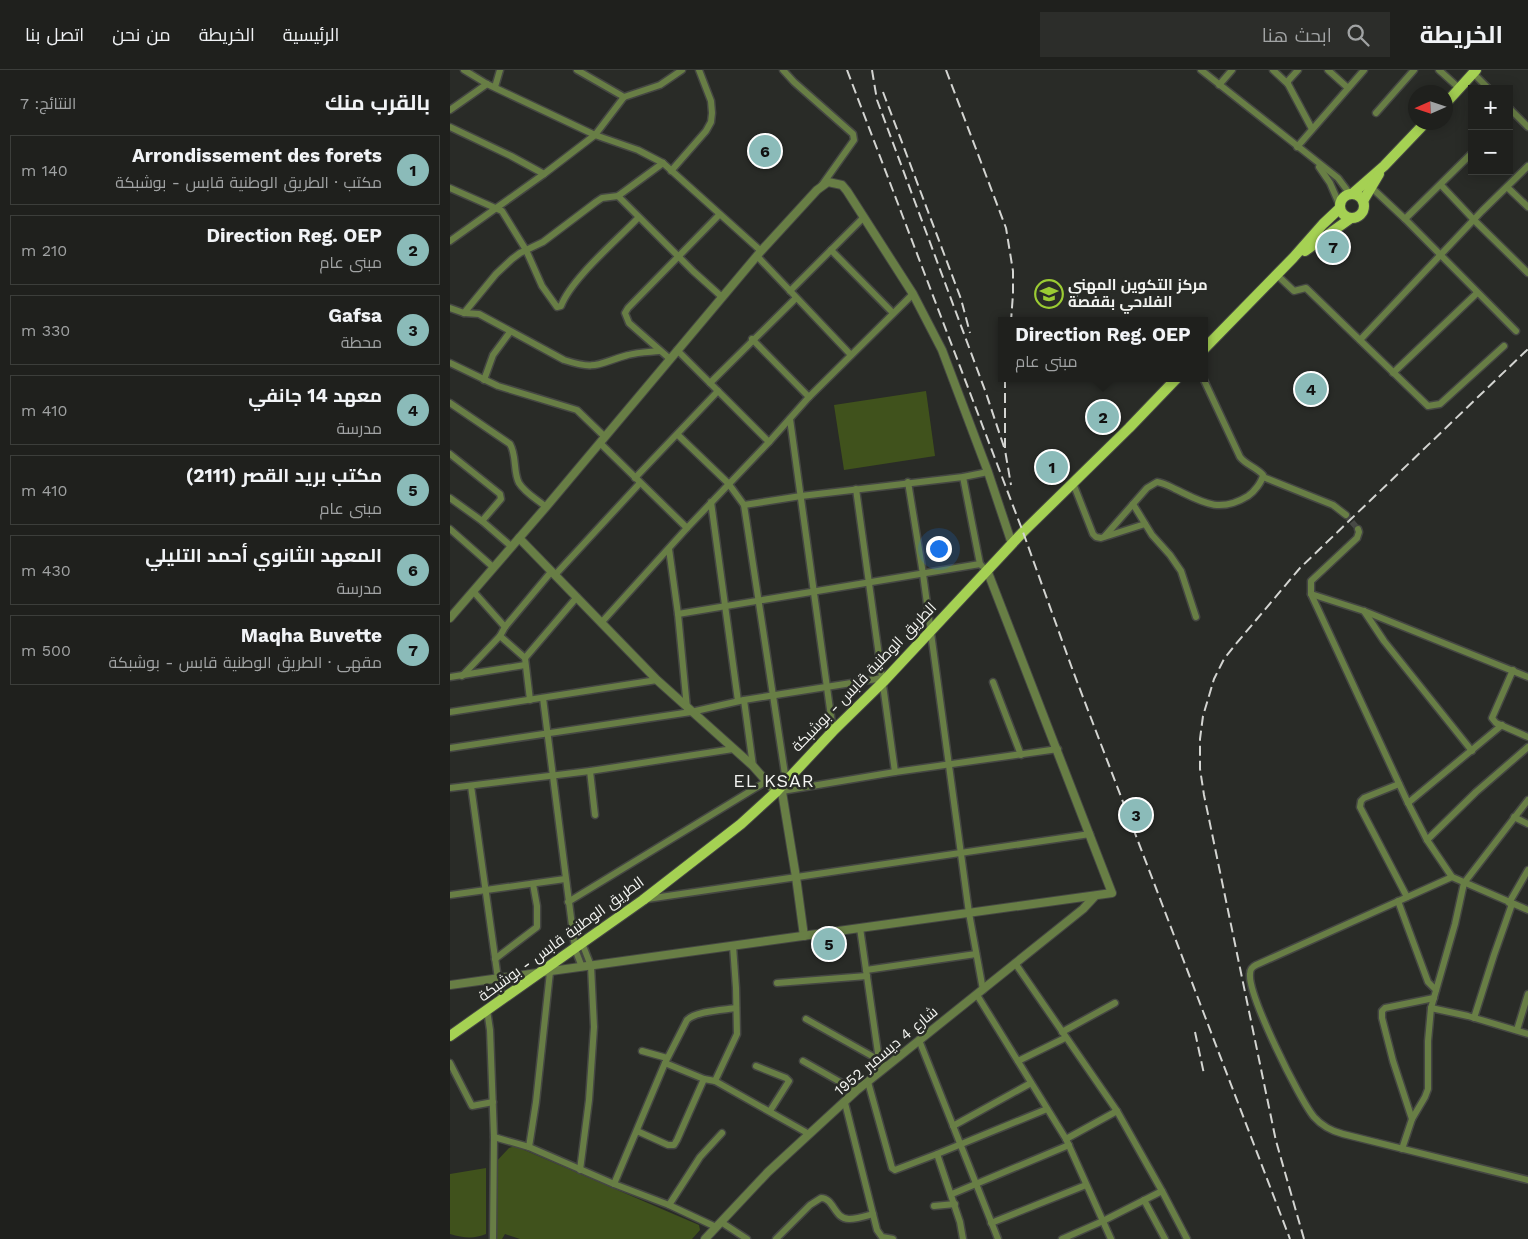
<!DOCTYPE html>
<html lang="ar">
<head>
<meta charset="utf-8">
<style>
  :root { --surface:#1f201d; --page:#2c2d2a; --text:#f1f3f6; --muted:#a1a3a4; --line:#3c3e3b; --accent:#8bbbb9 }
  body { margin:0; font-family:"Work Sans",Cairo,sans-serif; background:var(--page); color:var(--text); direction:rtl }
  .controls { position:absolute; right:15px; top:15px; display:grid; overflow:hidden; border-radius:0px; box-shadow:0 2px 12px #0003 }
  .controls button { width:45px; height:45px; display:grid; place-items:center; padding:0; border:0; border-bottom:1px solid var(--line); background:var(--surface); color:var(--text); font:25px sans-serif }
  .compass { position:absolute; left:958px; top:15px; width:45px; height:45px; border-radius:50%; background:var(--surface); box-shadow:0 2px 12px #0003; rotate:267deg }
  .you { position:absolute; left:488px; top:478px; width:18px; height:18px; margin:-12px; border:4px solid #fff; border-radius:50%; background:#1a73e8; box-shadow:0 0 0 8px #1a73e833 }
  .badge { display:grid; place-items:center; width:32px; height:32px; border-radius:50%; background:var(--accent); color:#111; font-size:16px; font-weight:700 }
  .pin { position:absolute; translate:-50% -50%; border:2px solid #fff; box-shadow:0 1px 5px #0006 }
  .popup { position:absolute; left:548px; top:247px; width:210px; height:65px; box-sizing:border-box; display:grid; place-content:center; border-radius:0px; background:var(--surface); filter:drop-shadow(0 1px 4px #0005); font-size:16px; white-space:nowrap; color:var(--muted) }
  .popup b { font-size:19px; color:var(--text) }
  .popup::after { content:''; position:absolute; left:50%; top:100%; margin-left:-10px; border:10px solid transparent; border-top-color:var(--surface) }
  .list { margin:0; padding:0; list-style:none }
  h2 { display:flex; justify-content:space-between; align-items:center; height:65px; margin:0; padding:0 20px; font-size:21px }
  h2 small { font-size:16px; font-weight:400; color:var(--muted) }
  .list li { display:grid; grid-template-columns:32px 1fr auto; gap:15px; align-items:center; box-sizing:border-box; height:70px; margin:0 10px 10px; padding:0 10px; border:1px solid var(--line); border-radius:0px }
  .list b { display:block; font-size:19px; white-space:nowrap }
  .list p { margin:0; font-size:16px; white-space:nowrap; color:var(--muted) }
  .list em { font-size:16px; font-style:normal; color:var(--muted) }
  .icon { flex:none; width:28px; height:28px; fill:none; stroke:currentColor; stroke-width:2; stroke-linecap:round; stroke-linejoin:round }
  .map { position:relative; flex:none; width:1078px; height:1169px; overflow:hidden; direction:ltr }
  header { display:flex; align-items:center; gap:30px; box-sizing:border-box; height:70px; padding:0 25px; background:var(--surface); border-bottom:1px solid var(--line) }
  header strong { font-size:24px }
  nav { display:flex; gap:28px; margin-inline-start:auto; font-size:18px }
  .search { width:350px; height:45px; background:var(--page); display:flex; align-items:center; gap:12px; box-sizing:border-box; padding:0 18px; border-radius:0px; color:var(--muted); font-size:19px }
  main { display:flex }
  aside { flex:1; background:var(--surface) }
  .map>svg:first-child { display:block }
  .green { fill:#40521c }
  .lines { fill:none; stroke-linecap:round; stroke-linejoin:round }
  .minor-tunnel { stroke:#474945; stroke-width:6; stroke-dasharray:6 3; stroke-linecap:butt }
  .minor-casing { stroke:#454743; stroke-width:9 }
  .tertiary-casing { stroke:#454743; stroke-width:10 }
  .primary-casing { stroke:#454743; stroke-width:12 }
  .minor { stroke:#687e45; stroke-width:6 }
  .tertiary { stroke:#687e45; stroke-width:8 }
  .primary { stroke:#a5d153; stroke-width:10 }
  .rail { stroke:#d3d4d1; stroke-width:2; stroke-dasharray:10 5; stroke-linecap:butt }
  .labels { text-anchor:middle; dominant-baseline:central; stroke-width:5; stroke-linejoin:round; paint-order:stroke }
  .poi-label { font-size:15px; font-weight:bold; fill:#f4f5f2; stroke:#292b27; text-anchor:start }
  .street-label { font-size:15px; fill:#f4f5f2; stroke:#292b27 }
  .quarter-label { font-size:18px; letter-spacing:1px; fill:#f4f5f2; stroke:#292b27 }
</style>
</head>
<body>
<header>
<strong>الخريطة</strong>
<div class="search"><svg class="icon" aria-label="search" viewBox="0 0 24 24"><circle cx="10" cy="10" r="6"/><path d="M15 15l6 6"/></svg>ابحث هنا</div>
<nav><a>الرئيسية</a><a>الخريطة</a><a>من نحن</a><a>اتصل بنا</a></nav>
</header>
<main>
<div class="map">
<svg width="1078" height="1169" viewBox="0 0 1078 1169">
  <rect width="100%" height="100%" fill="#292b27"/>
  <!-- green -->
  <g class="green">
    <path d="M476 321 485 386 394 400 384 335Z"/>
    <path d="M65 1076 249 1155 250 1160 242 1169H70L55 1164 52 1169H46L44 1094 59 1078Z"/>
    <path d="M36 1098V1164C24 1169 14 1168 0 1164V1104Z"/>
  </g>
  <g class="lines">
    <!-- minor-tunnel -->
    <path class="minor-tunnel" d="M896 445 908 459"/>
    <defs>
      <g id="minor">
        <path d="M14 0 37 14 145 65 188 80 213 93 311 181"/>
        <path d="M127 0 174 27"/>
        <path d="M333 0 344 12 403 64 404 70 372 115"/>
        <path d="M751 0 888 108 900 124"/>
        <path d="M823 0 838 14"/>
        <path d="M848 0 838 11V14L862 59"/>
        <path d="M878 0 898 18"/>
        <path d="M989 0 1009 18"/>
        <path d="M1023 3 1039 19"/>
        <path d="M769 15 782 0"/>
        <path d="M45 17 50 0"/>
        <path d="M1059 38 1078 57"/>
        <path d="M0 40 37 14"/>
        <path d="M926 43 964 0"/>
        <path d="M0 57 61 86 94 104"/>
        <path d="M847 77 914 0"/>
        <path d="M869 97 880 113 890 136"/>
        <path d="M221 101 256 61 261 52 262 43 261 31 249 0"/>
        <path d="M991 115 1024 150 1078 203"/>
        <path d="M1057 117 1078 137"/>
        <path d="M0 118 52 141 76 180 92 216 107 237 111 236C121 209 166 171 188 148"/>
        <path d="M922 118 955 149 1066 261"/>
        <path d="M168 126 243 201 272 227"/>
        <path d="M955 149 1022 83"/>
        <path d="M0 171 94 104 145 65 174 27 210 15 232 0"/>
        <path d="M381 180 443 243"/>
        <path d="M307 186 401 285"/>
        <path d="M827 205 844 221 856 218 978 336 990 334 1054 276"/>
        <path d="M340 221 414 147"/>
        <path d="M0 238 14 243 29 244 114 290C148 301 148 293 178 285 188 282 199 282 209 281"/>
        <path d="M14 243 46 204 62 189 70 183 93 172 146 132 152 128 168 126 213 93"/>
        <path d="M302 269 359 327"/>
        <path d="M910 270 1032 141 1078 96"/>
        <path d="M227 280 319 372"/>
        <path d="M220 289 179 253 175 243 178 238 269 145"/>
        <path d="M0 293 48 316 127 340 155 367"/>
        <path d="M943 303 1027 223"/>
        <path d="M34 310 43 285 60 262"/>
        <path d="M260 313 346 228"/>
        <path d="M0 333 60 374C67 386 63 402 69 413 75 423 88 430 96 437"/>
        <path d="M340 349 383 661"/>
        <path d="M228 365 278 413 294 435 336 711"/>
        <path d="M150 373 237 458"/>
        <path d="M0 384 50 424 51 429 32 451"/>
        <path d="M513 407 530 494 532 496"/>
        <path d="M813 407 883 435 896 445"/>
        <path d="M185 408 268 321"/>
        <path d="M458 412 473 504 519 843 533 920"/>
        <path d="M623 413 643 464 646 467 651 468 695 454"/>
        <path d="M406 419 445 702"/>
        <path d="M0 428 32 451 62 477"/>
        <path d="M261 432 288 631"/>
        <path d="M683 434 702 465 720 485 731 501 746 547"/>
        <path d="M294 435 351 426 513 407 538 402"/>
        <path d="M0 459 43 497"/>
        <path d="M908 459 909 462 907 468 861 511V524L958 733 977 770 1002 807 1078 840"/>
        <path d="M655 466 697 418 707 412C714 413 719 416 725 419 752 432 769 444 798 426 804 422 812 412 813 405 806 397 796 395 790 387L753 308"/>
        <path d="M219 479 228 544 237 638"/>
        <path d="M105 505 190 413"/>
        <path d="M23 521 55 557"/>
        <path d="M861 524 914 541 1078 607"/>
        <path d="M914 541 934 571 1022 681"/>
        <path d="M228 544 530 494"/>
        <path d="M151 553 237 458 319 372 359 327 463 224"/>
        <path d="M50 566 75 588 80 630"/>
        <path d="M75 588 127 527"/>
        <path d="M1063 600 1042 648 1046 653 1078 667"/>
        <path d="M12 606 50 566 55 557 101 502"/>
        <path d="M0 607 75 595"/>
        <path d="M543 612 571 685"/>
        <path d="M93 628 125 879 132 897"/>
        <path d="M294 630 303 696"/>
        <path d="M0 642 207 610"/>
        <path d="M0 678 241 642 294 630 433 608"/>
        <path d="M140 701 145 745"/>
        <path d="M949 714 914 728 911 731 910 737 957 827"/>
        <path d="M21 716 48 909 53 930"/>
        <path d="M0 718 140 701 283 679"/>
        <path d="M332 721 445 702 608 679"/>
        <path d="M1078 730 1014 813 1005 854 981 938 1018 946 1078 964"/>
        <path d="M958 733 1052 655"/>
        <path d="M1064 747 1078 754"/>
        <path d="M977 770 1026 722 1078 677"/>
        <path d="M1002 807 806 895C802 897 800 899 800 904 798 925 849 1029 864 1047 872 1056 881 1061 893 1064L1078 1110"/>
        <path d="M0 825 115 809"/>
        <path d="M197 829 640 764"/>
        <path d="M948 831 978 912 986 920"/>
        <path d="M118 832 317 711"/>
        <path d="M1059 833 1078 800"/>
        <path d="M410 858 429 990"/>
        <path d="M45 889 87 857V836L83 814"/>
        <path d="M565 893 667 1041 712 1121 737 1169"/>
        <path d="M416 900 526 884"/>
        <path d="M327 913 417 906"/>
        <path d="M527 925 616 1069 661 1169"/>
        <path d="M37 940 40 960 44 1067 43 1169"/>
        <path d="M1024 948 1044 885 1062 834"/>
        <path d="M356 949 429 990 436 996"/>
        <path d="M1067 960 1078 924"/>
        <path d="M612 962 665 933"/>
        <path d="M469 970 548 1169"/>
        <path d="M192 981 217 988"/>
        <path d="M353 991 406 1021"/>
        <path d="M568 991 615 968"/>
        <path d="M0 993 22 1036 43 1032"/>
        <path d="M215 993 254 1009 265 1011 287 964 286 918 283 876"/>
        <path d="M306 996 336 1008 339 1011 320 1041"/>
        <path d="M265 1011 359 1064"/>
        <path d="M418 1012 442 1098 445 1100 487 1084 597 1039"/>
        <path d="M395 1033 427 1160 432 1167 443 1169"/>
        <path d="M962 1049 943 991 932 948V941L935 938 984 928"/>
        <path d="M503 1056 581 1013"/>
        <path d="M187 1061 218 1075H224L227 1070 254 1009"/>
        <path d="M44 1067 79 1077 164 1114 219 1135 266 1157"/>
        <path d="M616 1069 667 1041"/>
        <path d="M79 1077 86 1032 100 902"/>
        <path d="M952 1079 962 1049 975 1027 978 1019V971L981 938"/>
        <path d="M487 1084 510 1152 513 1169"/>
        <path d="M130 1100 139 1030 144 957 141 896 132 873"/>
        <path d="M164 1114 215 993 237 950C246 941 273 940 286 938"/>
        <path d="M502 1124 619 1075"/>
        <path d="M694 1130 715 1169"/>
        <path d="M219 1135 250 1087 272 1063"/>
        <path d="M484 1136 505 1134"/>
        <path d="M271 1152 297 1169"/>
        <path d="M541 1153 636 1115"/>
        <path d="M326 1169 360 1135 371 1128C384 1128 384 1149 399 1149 407 1149 416 1146 423 1144"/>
        <path d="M612 1169 653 1151 712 1121"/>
      </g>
      <g id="tertiary">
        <path d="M69 468 207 610 303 696 326 722"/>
        <path d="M0 548 96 437 311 181 367 120 378 112 392 115 397 121 463 224 492 280 538 402 562 474"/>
        <path d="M331 716 346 807 354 866"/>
        <path d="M0 915 662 823 537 500"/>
        <path d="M255 1169 318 1102 406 1021 633 839 645 826"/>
      </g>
      <g id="primary">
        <path d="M996 33 1026 0"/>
        <circle cx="902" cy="136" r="12"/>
        <path d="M902 124 934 96 976 52"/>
        <path d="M913 131 929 104"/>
        <path d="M855 181 901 148"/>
        <path d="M754 279 843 188 873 154 890 138"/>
        <path d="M0 966 193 830 291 754 326 722 383 661 433 612 573 462 679 358 727 308"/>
      </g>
    </defs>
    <!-- minor casing -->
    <use href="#minor" class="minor-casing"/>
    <!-- tertiary casing -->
    <use href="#tertiary" class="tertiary-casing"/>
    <!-- primary casing -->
    <use href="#primary" class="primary-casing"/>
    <!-- minor -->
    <use href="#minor" class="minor"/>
    <!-- tertiary -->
    <use href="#tertiary" class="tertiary"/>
    <!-- primary -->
    <use href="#primary" class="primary"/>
    <!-- rail -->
    <g class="rail">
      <path d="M397 0 573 462 623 601 840 1169"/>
      <path d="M422 0 427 30 536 323 555 380"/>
      <path d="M496 0 556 158 563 201V224L561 251"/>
      <path d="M433 22 511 229 520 263"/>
      <path d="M555 308V380L561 415"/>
      <path d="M745 962 754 1004"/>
      <path d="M854 1169 826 1071 754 725 750 699V669L753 646 764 609 774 589 785 575 850 498 1078 279"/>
    </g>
  </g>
  <!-- icons -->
  <defs>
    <symbol id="university-ring" viewBox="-11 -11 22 22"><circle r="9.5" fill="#292b27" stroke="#9bcb33" stroke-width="1.5"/><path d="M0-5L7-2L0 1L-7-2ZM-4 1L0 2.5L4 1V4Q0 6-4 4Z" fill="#9bcb33"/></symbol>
  </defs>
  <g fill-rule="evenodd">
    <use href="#university-ring" x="583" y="208" width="32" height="32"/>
  </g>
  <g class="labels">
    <!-- poi labels -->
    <g class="poi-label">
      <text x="618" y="215">مركز التكوين المهني<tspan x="618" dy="17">الفلاحي بقفصة</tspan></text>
    </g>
    <!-- street labels -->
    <g class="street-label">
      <text transform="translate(414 607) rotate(-46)">الطريق الوطنية قابس - بوشبكة</text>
      <text transform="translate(111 869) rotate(-36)">الطريق الوطنية قابس - بوشبكة</text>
      <text transform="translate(436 981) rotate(-40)">شارع 4 ديسمبر 1952</text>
    </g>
    <!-- quarter labels -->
    <g class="quarter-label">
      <text x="324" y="710">EL KSAR</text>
    </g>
  </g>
</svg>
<div class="controls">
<button>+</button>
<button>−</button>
</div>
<svg class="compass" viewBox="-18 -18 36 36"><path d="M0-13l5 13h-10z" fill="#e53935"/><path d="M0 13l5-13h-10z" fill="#a1a3a4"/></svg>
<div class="you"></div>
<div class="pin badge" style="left:602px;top:397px">1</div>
<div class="pin badge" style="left:653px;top:347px">2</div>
<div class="popup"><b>Direction Reg. OEP</b>مبنى عام</div>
<div class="pin badge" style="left:686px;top:745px">3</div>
<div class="pin badge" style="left:861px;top:319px">4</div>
<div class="pin badge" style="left:379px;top:874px">5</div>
<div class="pin badge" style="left:315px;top:81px">6</div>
<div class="pin badge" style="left:883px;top:177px">7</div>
</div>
<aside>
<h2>بالقرب منك<small>النتائج: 7</small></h2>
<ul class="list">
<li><span class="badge">1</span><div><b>Arrondissement des forets</b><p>مكتب · الطريق الوطنية قابس - بوشبكة</p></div><em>140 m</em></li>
<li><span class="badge">2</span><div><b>Direction Reg. OEP</b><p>مبنى عام</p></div><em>210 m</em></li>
<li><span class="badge">3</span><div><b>Gafsa</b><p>محطة</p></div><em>330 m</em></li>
<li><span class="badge">4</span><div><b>معهد 14 جانفي</b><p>مدرسة</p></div><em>410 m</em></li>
<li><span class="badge">5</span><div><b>مكتب بريد القصر (2111)</b><p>مبنى عام</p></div><em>410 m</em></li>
<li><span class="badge">6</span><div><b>المعهد الثانوي أحمد التليلي</b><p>مدرسة</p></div><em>430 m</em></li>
<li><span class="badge">7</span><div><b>Maqha Buvette</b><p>مقهى · الطريق الوطنية قابس - بوشبكة</p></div><em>500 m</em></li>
</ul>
</aside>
</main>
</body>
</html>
